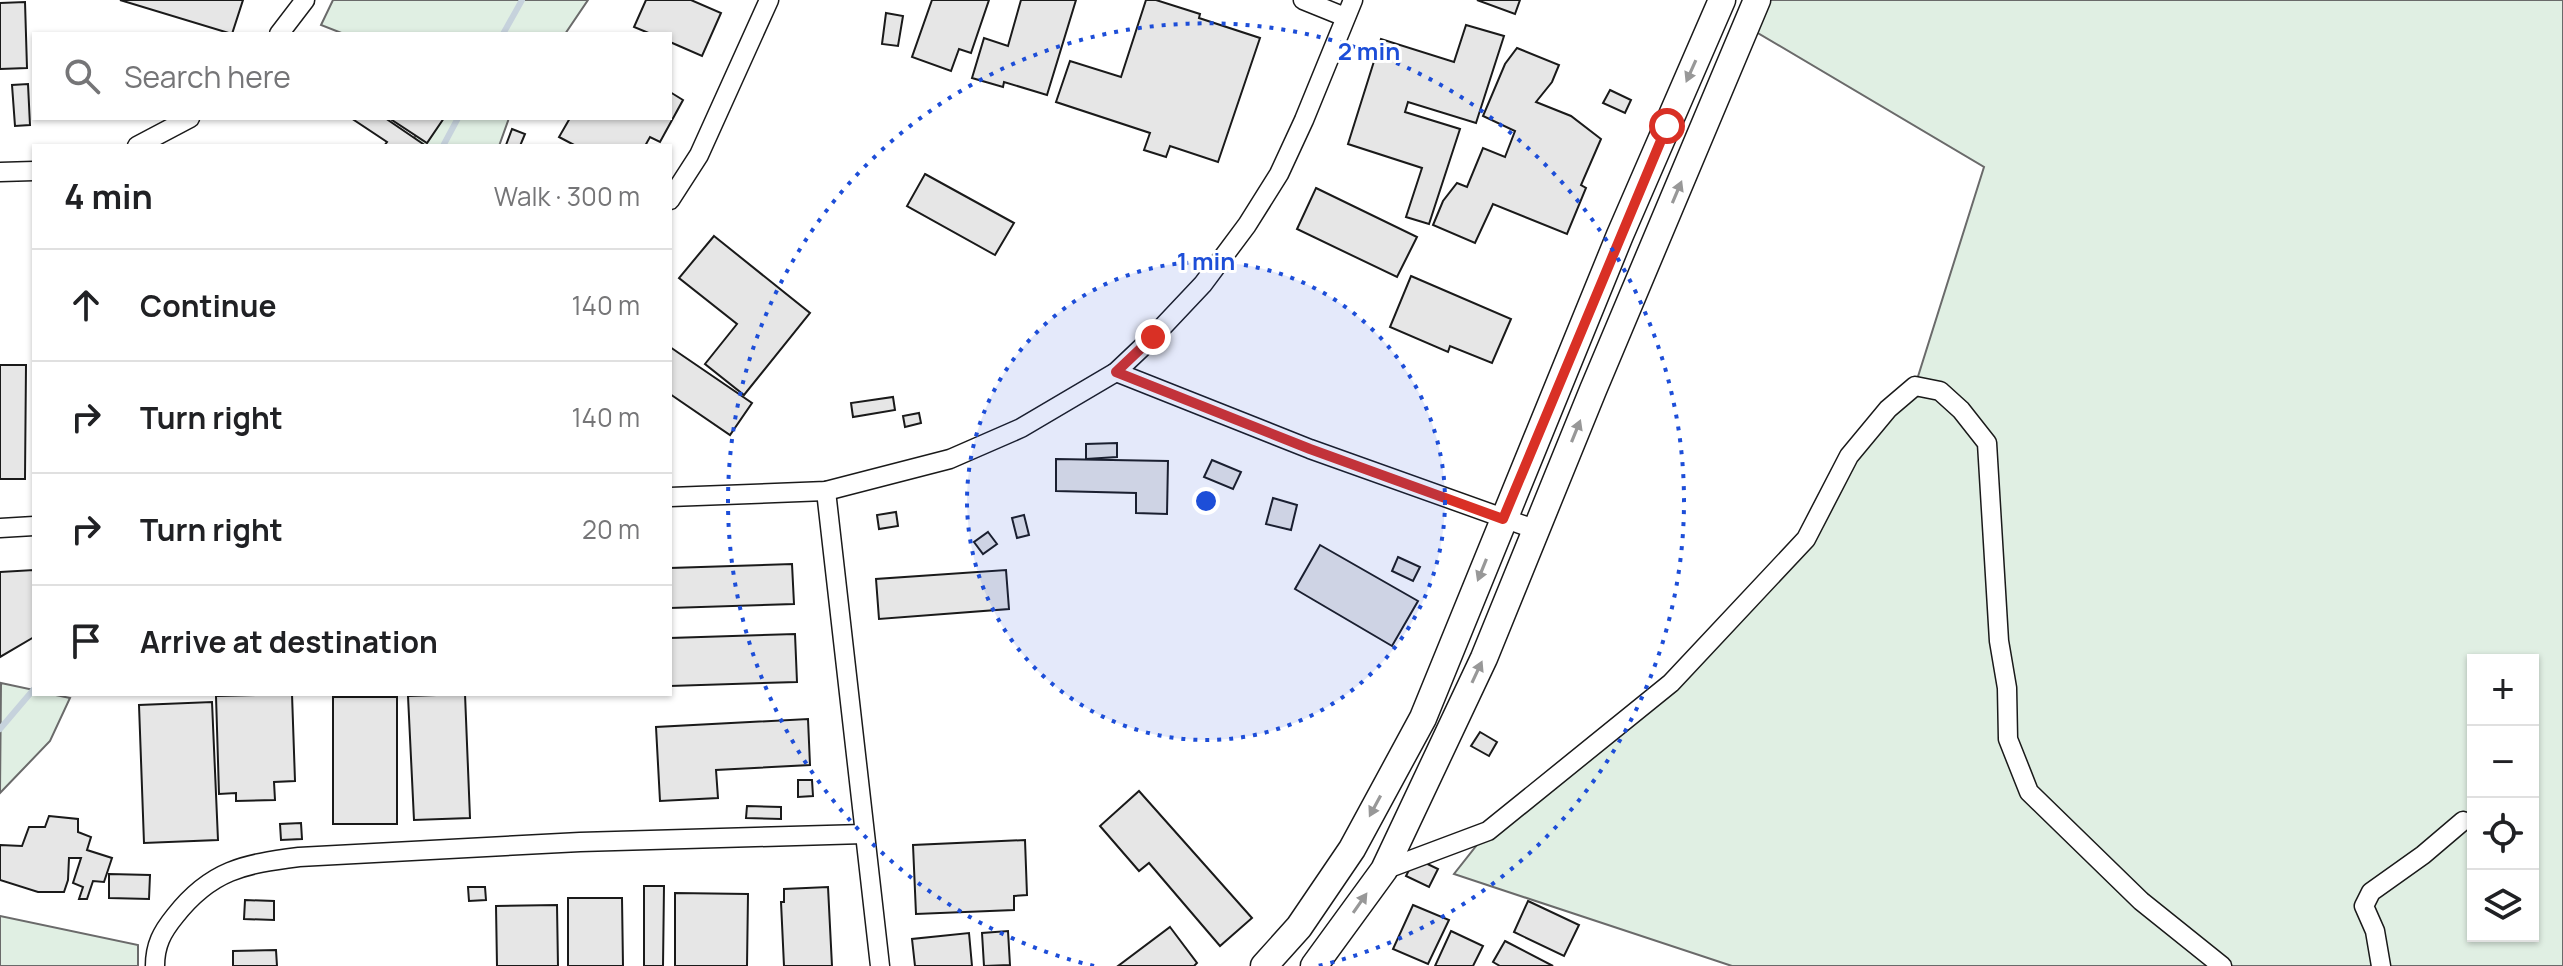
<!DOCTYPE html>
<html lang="en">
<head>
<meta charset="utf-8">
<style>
  :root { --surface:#fff; --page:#f6f6f6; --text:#202124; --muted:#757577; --line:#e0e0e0 }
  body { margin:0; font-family:Manrope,sans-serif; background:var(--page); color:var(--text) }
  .controls { position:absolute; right:24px; bottom:24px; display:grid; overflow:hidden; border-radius:0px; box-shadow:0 2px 6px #0004 }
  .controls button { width:72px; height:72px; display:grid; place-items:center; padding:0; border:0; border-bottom:2px solid var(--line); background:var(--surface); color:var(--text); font:40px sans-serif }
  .stop { position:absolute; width:24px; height:24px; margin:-18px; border:6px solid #d93025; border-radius:50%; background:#fff }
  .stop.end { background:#d93025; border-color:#fff; box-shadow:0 2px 8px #0008 }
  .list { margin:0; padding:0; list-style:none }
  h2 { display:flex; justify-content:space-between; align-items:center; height:104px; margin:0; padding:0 32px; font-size:34px }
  h2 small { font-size:26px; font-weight:400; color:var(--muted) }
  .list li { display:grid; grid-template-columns:52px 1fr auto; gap:24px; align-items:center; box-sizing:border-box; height:112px; padding:0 32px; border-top:2px solid var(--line) }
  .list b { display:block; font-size:30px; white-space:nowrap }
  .list em { font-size:26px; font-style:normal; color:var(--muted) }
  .icon { flex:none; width:44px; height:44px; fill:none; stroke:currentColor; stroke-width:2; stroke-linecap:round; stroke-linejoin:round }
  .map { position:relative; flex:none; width:2563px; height:966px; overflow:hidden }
  .search { position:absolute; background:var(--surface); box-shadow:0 2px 6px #0004; left:32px; top:32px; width:640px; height:88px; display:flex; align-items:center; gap:20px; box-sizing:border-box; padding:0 28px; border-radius:0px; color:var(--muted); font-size:30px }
  .panel { position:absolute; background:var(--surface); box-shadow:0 2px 6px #0004; left:32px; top:144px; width:640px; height:552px; border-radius:0px }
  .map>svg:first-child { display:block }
  .green { fill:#e0efe3; stroke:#6a6a6a; stroke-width:2; fill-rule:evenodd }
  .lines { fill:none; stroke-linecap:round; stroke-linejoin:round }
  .stream { stroke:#c6d2dc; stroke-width:6 }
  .building { fill:#e6e6e6; stroke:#1a1a1a; stroke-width:2 }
  .street-casing { stroke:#1a1a1a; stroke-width:21 }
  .secondary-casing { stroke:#1a1a1a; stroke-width:29 }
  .street { stroke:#fff; stroke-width:18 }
  .secondary { stroke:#fff; stroke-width:26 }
  .oneway { fill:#989898 }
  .route { stroke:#d93025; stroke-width:10 }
  .ring { fill:none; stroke:#1d4ed8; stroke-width:4; stroke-dasharray:4 8 }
  .centre { fill:#1d4ed8; stroke:#fff; stroke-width:4 }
  .ring-label { font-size:24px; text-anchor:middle; font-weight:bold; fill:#1d4ed8; stroke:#fff; stroke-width:6; stroke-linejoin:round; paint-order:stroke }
</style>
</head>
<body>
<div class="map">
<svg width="2563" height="966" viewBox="0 0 2563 966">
  <rect width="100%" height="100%" fill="#fff"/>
  <!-- green -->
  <g class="green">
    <path d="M333 0H588L565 34H344L321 25Z"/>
    <path d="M1758 0H2563V966H1732L1454 874 1488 831 1671 683 1806 539 1849 456 1915 386 1984 167 1746 26ZM2473 660H2533V936H2473Z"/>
    <path d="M425 118H509L499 146H410Z"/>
    <path d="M1 683 34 690V694H51L70 698 50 741 0 793Z"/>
    <path d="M0 916 138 945V966H0Z"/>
  </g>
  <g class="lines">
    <!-- stream -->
    <g class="stream">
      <path d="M503 34 522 0"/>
      <path d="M443 146 458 118"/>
      <path d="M0 729 34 689"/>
    </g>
  </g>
  <!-- building -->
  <g class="building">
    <path d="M120 0H243L232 34Z"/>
    <path d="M646 0H691L721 13 702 56 670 42V34H651L634 27Z"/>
    <path d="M932 0H989L971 53 959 49 951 71 912 57Z"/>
    <path d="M1021 0H1076L1047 95 1004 82 1003 87 972 78 984 38 1008 46Z"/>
    <path d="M1146 0H1156L1200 14 1199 18 1260 38 1218 162 1170 146 1166 157 1144 150 1150 133 1056 102 1070 61 1121 77Z"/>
    <path d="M1477 0H1520L1515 14Z"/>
    <path d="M25 2 27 68 0 69V3Z"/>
    <path d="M886 13 903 16 898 46 882 44Z"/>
    <path d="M1466 25 1504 36 1476 123 1408 102 1405 112 1460 129 1429 224 1406 217 1422 168 1348 144 1381 39 1454 62Z"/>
    <path d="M1517 48 1559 65 1552 82 1536 102 1571 116 1601 139 1581 185 1586 188 1567 234 1493 204 1475 243 1433 225 1443 201 1457 183 1467 187 1483 148 1505 157 1515 131 1483 116 1505 64Z"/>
    <path d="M28 84 30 125 15 126 12 85Z"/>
    <path d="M1610 90 1631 100 1625 113 1603 103Z"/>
    <path d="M670 92 683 100 660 142 650 137 645 146H576L559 137 570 118H670Z"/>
    <path d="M351 118H385L426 146H384L387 142Z"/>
    <path d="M389 118H444L427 143Z"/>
    <path d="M512 129 525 134 520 146 506 145Z"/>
    <path d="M925 174 1014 223 995 255 907 206Z"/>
    <path d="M1316 188 1417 237 1397 277 1297 229Z"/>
    <path d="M714 236 810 313 744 395 705 364 737 324 679 278Z"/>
    <path d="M1411 276 1511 319 1492 363 1450 346 1448 352 1390 327Z"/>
    <path d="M670 347 752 403 730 435 670 394Z"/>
    <path d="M0 365H26L25 479H0Z"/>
    <path d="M893 397 895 410 853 417 851 403Z"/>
    <path d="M919 413 921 423 905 427 903 416Z"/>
    <path d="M1117 443V457L1086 459V444Z"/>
    <path d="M1056 459 1168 461 1167 514 1136 513V493L1056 491Z"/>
    <path d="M1212 460 1241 472 1233 489 1204 477Z"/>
    <path d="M1273 498 1297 505 1291 530 1266 524Z"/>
    <path d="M896 512 898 526 879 529 877 515Z"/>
    <path d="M1024 515 1029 535 1017 538 1012 518Z"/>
    <path d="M988 532 997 544 983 554 974 542Z"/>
    <path d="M1320 545 1418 601 1392 646 1295 589Z"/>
    <path d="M1398 557 1420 567 1413 581 1392 571Z"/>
    <path d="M792 564 794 604 670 608V568Z"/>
    <path d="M34 570V637L0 657V572Z"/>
    <path d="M1006 570 1009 609 879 619 876 579Z"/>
    <path d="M795 634 797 682 670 686V638Z"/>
    <path d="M292 694 295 781 274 782 275 800 236 801V793L219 794 216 696Z"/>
    <path d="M465 694 470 818 414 820 408 696Z"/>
    <rect x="333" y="697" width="64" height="127"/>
    <path d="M212 702 218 840 144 843 139 705Z"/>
    <path d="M808 719 810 765 716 770 718 798 660 801 656 727Z"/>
    <path d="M1480 732 1497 742 1489 756 1471 746Z"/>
    <path d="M798 780H812L813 796 798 797Z"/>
    <path d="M1139 791 1252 918 1220 946 1149 863 1139 871 1100 826Z"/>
    <path d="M747 806 781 807V819L746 818Z"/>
    <path d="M49 816 78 819V832L91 837 87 850 112 858 104 882 93 881 87 899H79L83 887 73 883 81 858H69L68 880 64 892H38L0 880V845L22 846 29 827H45Z"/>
    <path d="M301 823 302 839 281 840 280 824Z"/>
    <path d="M1025 840 1027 895 1014 896V910L916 914 913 845Z"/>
    <path d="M1415 858 1438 869 1429 887 1406 876Z"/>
    <path d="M109 874 150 875 149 899 109 898Z"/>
    <path d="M644 886H664L663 966H644Z"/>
    <path d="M468 887H485L486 900 469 901Z"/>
    <path d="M828 887 832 966H784L781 902H784V889Z"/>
    <path d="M675 893 748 894 747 966H675Z"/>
    <path d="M568 898H622L623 966H568Z"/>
    <path d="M245 900 274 901V920L244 919Z"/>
    <path d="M1528 901 1579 925 1564 956 1514 932Z"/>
    <path d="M557 905 558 966H497L496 906Z"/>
    <path d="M1413 905 1449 920 1428 964 1393 949Z"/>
    <path d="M1170 927 1197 963 1194 966H1118Z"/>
    <path d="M1008 931 1010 965 984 966 982 933Z"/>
    <path d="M1451 931 1483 946 1473 966H1435Z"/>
    <path d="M969 933 972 966H915L912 939Z"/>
    <path d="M1505 941 1553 966H1500L1493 962Z"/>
    <path d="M276 950 277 966H233V951Z"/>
  </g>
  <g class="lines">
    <defs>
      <g id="street">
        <path d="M1303 0 1345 17"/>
        <path d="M279 34 305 0"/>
        <path d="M137 146 190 118"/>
        <path d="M0 172 34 171"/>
        <path d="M670 200 699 155 769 0"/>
        <path d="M1116 372 1310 449 1537 530"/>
        <path d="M826 491 880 966"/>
        <path d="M670 497 826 491 950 459 1021 428 1116 372 1153 337 1203 284 1247 225 1279 174 1304 120 1353 0"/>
        <path d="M0 528 34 526"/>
        <path d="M1384 870 1488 831 1671 683 1806 539 1849 456 1888 409 1915 386 1940 391 1961 410 1987 443 1999 641 2007 688 2008 739 2029 792 2141 901 2222 966"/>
        <path d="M155 966C155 945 162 932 175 916 211 870 244 864 299 857L580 842 864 834"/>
        <path d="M2381 966 2375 931 2364 906 2371 892 2423 855 2463 821"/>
      </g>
      <g id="secondary">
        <path d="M1264 966 1299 927 1352 849 1423 718 1620 235 1722 0"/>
        <path d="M1314 966 1384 870 1484 658 1593 390 1757 0"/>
      </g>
    </defs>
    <!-- street casing -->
    <use href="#street" class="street-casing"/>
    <!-- secondary casing -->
    <use href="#secondary" class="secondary-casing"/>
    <!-- street -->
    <use href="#street" class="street"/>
    <!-- secondary -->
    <use href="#secondary" class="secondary"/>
  </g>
  <!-- one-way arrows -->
  <defs><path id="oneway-solid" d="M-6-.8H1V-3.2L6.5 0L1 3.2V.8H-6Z" transform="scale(2)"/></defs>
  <g class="oneway">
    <use href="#oneway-solid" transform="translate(1691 71) rotate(114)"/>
    <use href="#oneway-solid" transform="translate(1677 192) rotate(-67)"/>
    <use href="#oneway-solid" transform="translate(1576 431) rotate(-68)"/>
    <use href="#oneway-solid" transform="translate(1482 570) rotate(112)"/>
    <use href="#oneway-solid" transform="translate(1477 672) rotate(-65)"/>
    <use href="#oneway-solid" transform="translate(1375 806) rotate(118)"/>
    <use href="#oneway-solid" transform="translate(1360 903) rotate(-55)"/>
  </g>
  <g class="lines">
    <!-- route -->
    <path class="route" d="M1153 337 1116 372 1310 449 1503 519 1667 126"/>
  </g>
  <!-- distance rings -->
  <circle cx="1206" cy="501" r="239" fill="#1d4ed8" fill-opacity=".12"/>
  <g class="ring">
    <circle cx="1206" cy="501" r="239"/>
    <path d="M1094 966A478 478 0 1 1 1318 966"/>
  </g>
  <circle cx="1206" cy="501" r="12" class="centre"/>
  <g class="ring-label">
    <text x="1369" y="60">2 min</text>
    <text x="1206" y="270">1 min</text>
  </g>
</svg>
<div class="controls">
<button>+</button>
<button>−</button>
<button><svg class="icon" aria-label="locate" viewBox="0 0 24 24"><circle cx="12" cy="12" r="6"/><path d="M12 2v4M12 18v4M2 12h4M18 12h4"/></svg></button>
<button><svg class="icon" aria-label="layers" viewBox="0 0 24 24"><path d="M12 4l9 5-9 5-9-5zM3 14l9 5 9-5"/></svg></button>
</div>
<div class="stop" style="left:1667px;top:126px"></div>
<div class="stop end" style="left:1153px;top:337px"></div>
<div class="search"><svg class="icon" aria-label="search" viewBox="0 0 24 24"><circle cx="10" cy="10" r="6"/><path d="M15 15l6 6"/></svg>Search here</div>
<section class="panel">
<h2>4 min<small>Walk · 300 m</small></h2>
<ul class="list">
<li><svg class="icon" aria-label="ahead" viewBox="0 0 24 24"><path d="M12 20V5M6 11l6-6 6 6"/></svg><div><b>Continue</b></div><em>140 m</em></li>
<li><svg class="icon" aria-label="right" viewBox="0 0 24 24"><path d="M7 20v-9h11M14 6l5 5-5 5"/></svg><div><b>Turn right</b></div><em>140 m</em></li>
<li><svg class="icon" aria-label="right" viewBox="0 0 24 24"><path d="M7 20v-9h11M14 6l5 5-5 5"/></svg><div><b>Turn right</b></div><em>20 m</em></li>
<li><svg class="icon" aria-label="arrive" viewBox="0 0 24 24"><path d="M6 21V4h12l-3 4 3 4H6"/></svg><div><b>Arrive at destination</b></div></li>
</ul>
</section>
</div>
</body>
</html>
